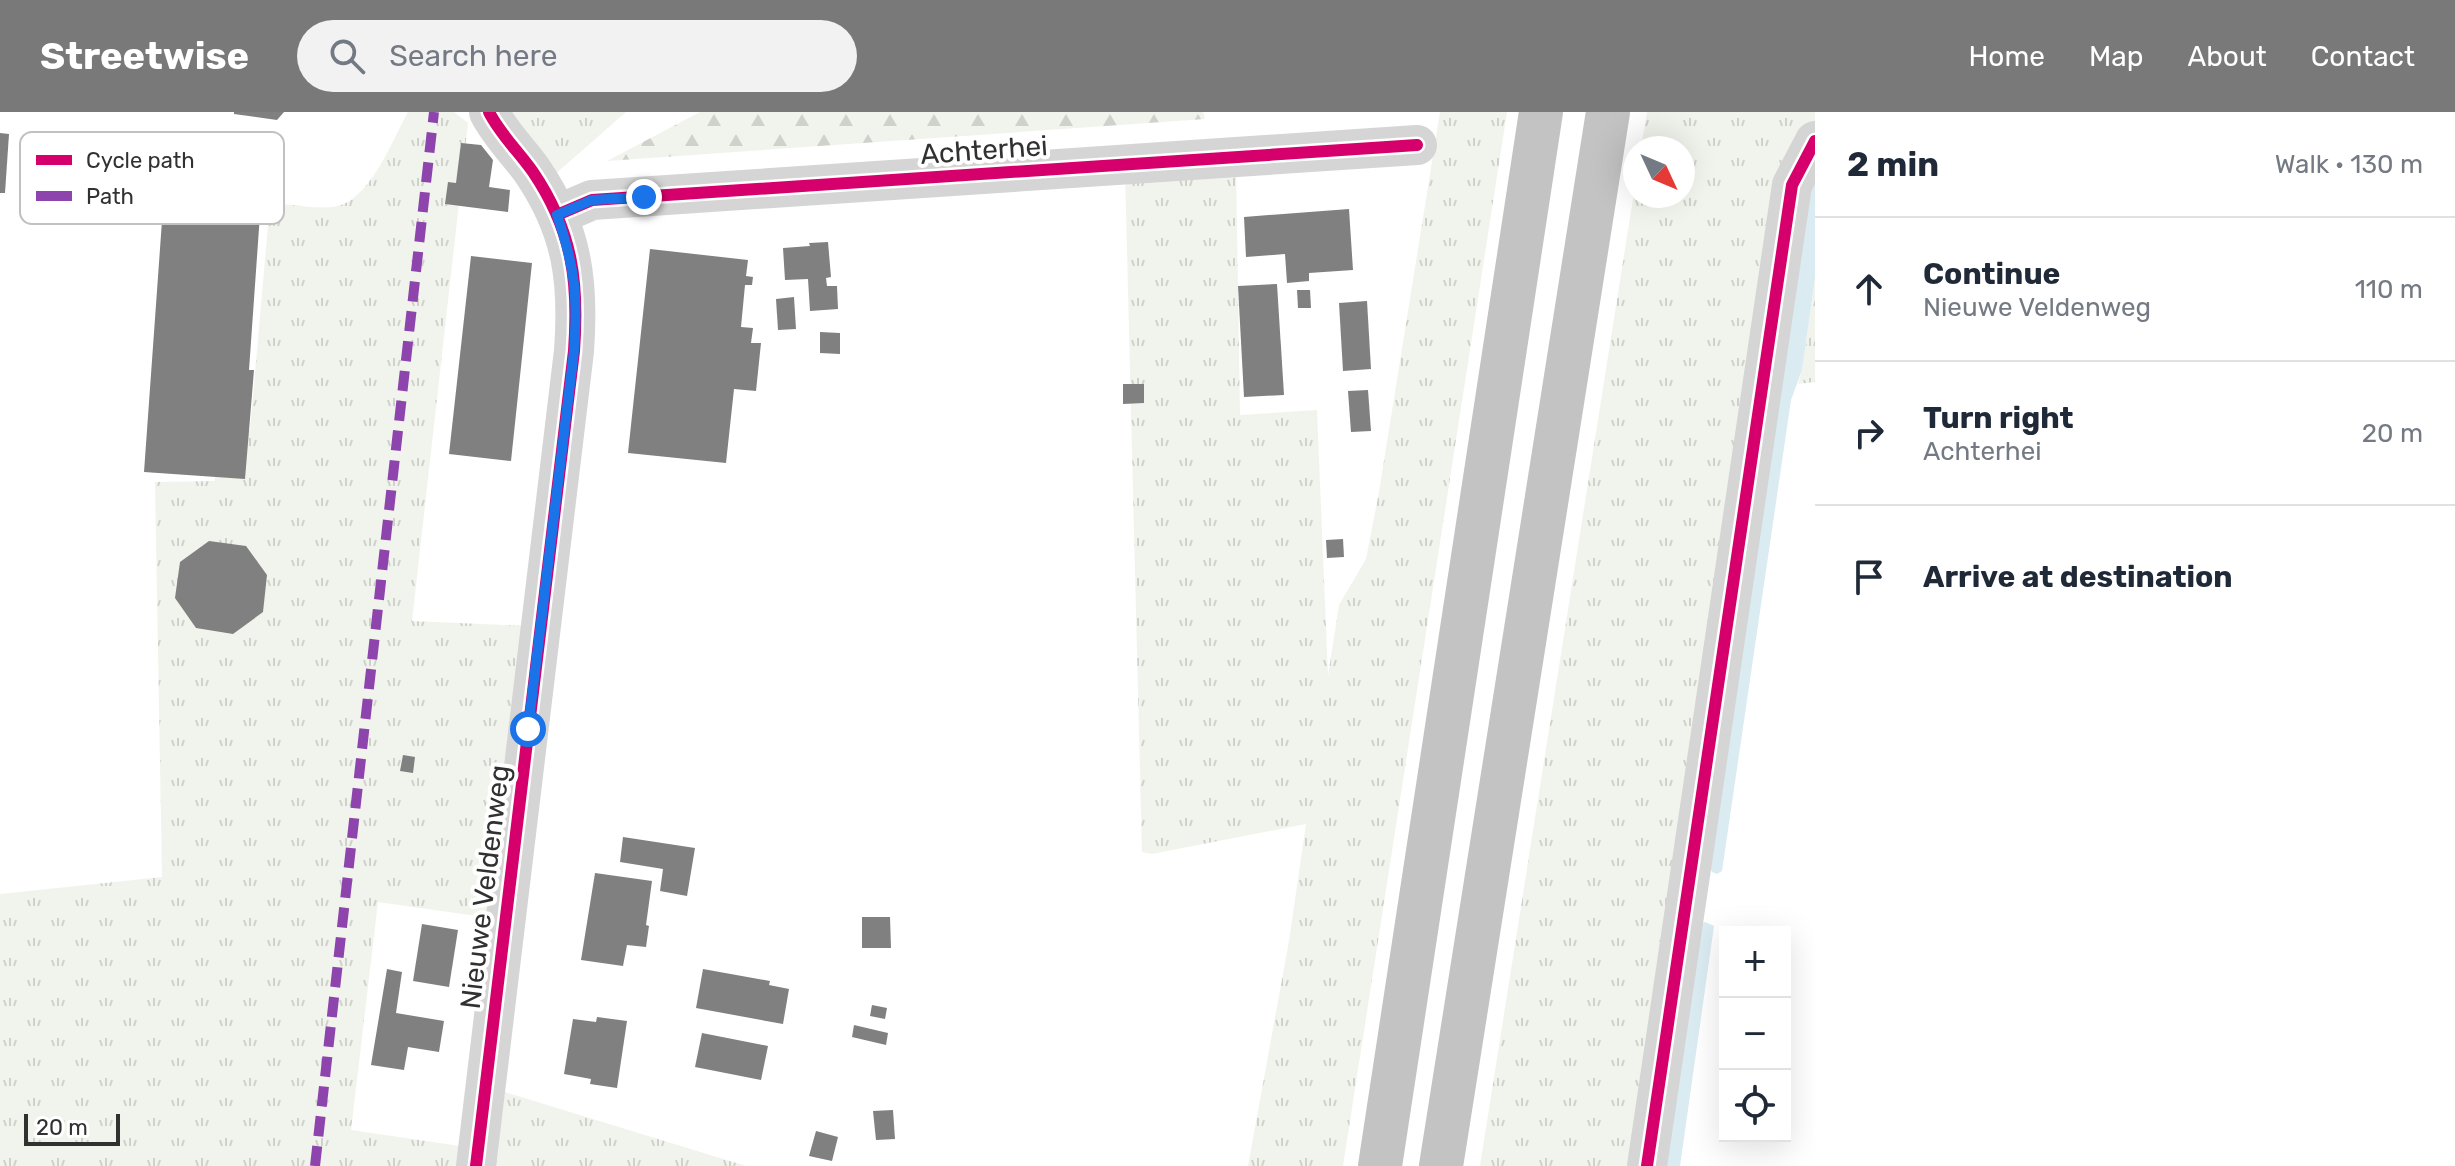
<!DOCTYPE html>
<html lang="en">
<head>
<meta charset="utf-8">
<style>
  :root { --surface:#fff; --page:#f2f2f3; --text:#1f2937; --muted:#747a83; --line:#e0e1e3; --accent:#797979 }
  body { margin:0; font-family:Rubik,sans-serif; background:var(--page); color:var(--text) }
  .controls { position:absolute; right:24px; bottom:24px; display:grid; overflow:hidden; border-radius:0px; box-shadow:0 8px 32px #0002 }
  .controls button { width:72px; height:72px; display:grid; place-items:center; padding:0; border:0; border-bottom:2px solid var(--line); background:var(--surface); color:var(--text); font:40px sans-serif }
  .compass { position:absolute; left:1623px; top:24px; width:72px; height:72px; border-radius:50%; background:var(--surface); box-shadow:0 8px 32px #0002; rotate:134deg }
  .scale { position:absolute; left:24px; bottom:20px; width:96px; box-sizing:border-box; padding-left:8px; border:4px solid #313131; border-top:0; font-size:22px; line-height:28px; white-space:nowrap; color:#313131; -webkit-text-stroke:6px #fff; paint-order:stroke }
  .stop { position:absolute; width:24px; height:24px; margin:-18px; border:6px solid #1a73e8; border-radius:50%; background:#fff }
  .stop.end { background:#1a73e8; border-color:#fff; box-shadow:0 2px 8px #0008 }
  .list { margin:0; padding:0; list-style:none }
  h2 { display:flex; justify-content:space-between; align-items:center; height:104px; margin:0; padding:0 32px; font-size:34px }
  h2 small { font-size:26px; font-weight:400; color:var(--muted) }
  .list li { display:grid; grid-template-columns:52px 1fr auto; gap:24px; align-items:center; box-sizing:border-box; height:144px; padding:0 32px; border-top:2px solid var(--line) }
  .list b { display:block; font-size:30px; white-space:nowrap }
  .list p { margin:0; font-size:26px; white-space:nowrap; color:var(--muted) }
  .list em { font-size:26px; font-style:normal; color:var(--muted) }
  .icon { flex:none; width:44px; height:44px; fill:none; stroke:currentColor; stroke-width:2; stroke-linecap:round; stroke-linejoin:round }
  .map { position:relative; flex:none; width:1815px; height:1054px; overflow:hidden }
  header { display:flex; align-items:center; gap:48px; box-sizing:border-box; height:112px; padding:0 40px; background:var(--accent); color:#fff }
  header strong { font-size:38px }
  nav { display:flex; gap:44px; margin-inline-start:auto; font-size:28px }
  .search { width:560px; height:72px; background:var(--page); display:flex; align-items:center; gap:20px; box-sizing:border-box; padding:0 28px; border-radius:44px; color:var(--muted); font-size:30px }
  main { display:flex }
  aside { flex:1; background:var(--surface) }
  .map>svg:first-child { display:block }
  .grass { fill:url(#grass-tufts) }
  .forest { fill:url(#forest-firs) }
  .water { fill:#daebf1 }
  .building { fill:#808080 }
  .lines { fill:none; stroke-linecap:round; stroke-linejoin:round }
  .minor { stroke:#d5d5d5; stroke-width:40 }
  .highway { stroke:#c3c3c3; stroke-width:44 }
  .quiet { stroke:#8e44ad; stroke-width:10; stroke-dasharray:20 10; stroke-linecap:butt }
  .cycleway-casing { stroke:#fff; stroke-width:17 }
  .cycleway { stroke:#d6006c; stroke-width:12 }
  .route { stroke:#1a73e8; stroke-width:10 }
  .labels { text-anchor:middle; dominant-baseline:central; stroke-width:8; stroke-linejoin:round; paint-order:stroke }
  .street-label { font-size:28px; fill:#313131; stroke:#fff }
  .key { fill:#fff; stroke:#c1c1c1; stroke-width:2 }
  .key-label { font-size:22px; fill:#313131 }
</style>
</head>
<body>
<header>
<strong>Streetwise</strong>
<div class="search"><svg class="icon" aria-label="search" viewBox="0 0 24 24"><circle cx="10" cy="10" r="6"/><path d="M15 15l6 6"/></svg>Search here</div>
<nav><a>Home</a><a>Map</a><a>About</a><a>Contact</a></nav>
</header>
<main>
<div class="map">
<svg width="1815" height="1054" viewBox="0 0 1815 1054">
  <defs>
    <pattern id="grass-tufts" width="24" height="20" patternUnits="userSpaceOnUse" patternTransform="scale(2)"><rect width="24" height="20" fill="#f1f4ec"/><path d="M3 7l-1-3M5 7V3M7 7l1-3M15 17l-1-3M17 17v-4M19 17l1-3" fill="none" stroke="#cfd2cb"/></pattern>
    <pattern id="forest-firs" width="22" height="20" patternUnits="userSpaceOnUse" patternTransform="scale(2)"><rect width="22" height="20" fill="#f1f4ec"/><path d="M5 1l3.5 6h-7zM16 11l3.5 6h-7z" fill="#cfd2cb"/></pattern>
  </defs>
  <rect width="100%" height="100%" fill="#fff"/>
  <!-- grass -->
  <g class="grass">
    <path d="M408 0H454L468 11 412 509 527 514 491 806 378 790 351 1018 460 1034 456 1054H0V782L162 765 155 370 215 369V323L250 318 270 91C290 92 313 97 333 95 369 91 392 29 408 0Z"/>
    <path d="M506 0H626L553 64Z"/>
    <path d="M1440 0H1507L1343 1054H1248L1289 829 1306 712 1152 742 1142 740 1125 59 1236 51 1240 303 1317 298 1328 564 1339 493 1366 447 1379 380Z"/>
    <path d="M1647 0H1815V12L1637 1054H1480L1635 74V84H1683V36H1641Z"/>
    <path d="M1815 166V270L1798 272 1802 258Z"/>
    <path d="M505 980 746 1054H495Z"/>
  </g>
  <!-- forest -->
  <path class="forest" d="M700 0H1203L1205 7 607 49Z"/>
  <!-- water -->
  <g class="water">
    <path d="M1815 61V166L1802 258 1791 288 1722 759 1717 762 1712 760 1709 754 1804 110Z"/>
    <path d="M1705 810 1714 814 1680 1054H1665L1701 812Z"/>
  </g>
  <!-- building -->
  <g class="building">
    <path d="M234 0H284L277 8 234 2Z"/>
    <path d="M0 21 9 22 5 81H0Z"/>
    <path d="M461 31 481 33 493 48 489 75 510 78 508 100 445 92 448 70 456 71Z"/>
    <path d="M164 81 261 88 249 258H254L245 367 144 360Z"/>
    <path d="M1349 97 1353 158 1309 161V169L1287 171 1285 142 1246 145 1244 105Z"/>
    <path d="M828 130 831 165 826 166 827 174H837L838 197 810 199 808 167 785 168 783 136 810 134 809 131Z"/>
    <path d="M650 137 748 148 746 164 753 165 752 173H745L741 215 753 216 751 231H761L756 279 734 277 726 351 628 341Z"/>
    <path d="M471 144 532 151 511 349 449 342Z"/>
    <path d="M1277 172 1284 283 1244 285 1238 174Z"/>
    <path d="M1297 178H1310L1311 196H1298Z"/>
    <path d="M794 185 796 217 778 218 776 187Z"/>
    <path d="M1367 189 1371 257 1343 259 1339 191Z"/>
    <path d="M820 220 840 221V242L820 241Z"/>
    <path d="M1123 272H1144V291L1123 292Z"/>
    <path d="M1368 278 1371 319 1351 320 1348 279Z"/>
    <path d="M1343 427 1344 445 1327 446 1326 428Z"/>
    <path d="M209 429 246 434 267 463 263 500 233 522 196 516 175 486 180 450Z"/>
    <path d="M403 643 415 645 413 661 400 659Z"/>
    <path d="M623 725 695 736 687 784 660 779 663 757 620 750Z"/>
    <path d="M595 761 652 769 646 813 649 814 646 835 627 833 623 854 581 848Z"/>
    <path d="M862 805H890L891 836H862Z"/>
    <path d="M422 812 458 818 449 875 413 869Z"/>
    <path d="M387 857 402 860 396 901 444 909 439 940 408 935 404 958 371 953Z"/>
    <path d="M703 857 770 869 769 873 789 877 783 912 696 896Z"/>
    <path d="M872 893 887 896 885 907 870 904Z"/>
    <path d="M597 905 627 909 617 976 590 972 591 967 564 962 573 907 596 910Z"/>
    <path d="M854 913 888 921 886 933 852 925Z"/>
    <path d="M702 921 768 934 761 968 695 955Z"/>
    <path d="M893 998 895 1027 876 1028 873 999Z"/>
    <path d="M816 1019 838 1025 832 1049 809 1044Z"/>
  </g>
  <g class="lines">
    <!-- minor -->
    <g class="minor">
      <path d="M557 103 592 88 1417 33"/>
      <path d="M476 1054 574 239C579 171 573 119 533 60 519 40 500 22 489 0"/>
      <path d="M1647 1054 1792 73 1815 29"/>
    </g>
    <!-- highway -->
    <g class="highway">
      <path d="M1380 1054 1541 0"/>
      <path d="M1441 1054 1608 0"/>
    </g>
    <!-- quiet -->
    <path class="quiet" d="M315 1054 434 0"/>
    <defs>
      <g id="cycleway">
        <path d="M557 103 592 88 1417 33"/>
        <path d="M476 1054 574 239C579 171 573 119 533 60 519 40 500 22 489 0"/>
        <path d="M1647 1054 1792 73 1815 29"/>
      </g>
    </defs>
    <!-- cycleway casing -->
    <use href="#cycleway" class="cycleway-casing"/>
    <!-- cycleway -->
    <use href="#cycleway" class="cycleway"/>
  </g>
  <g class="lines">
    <!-- route -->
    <path class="route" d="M528 617 574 239C578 184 575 156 557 103L592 88 644 85"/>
  </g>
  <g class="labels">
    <!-- street labels -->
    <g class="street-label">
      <text transform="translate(984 38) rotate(-4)">Achterhei</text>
      <text transform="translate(485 775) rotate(-83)">Nieuwe Veldenweg</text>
    </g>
  </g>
  <!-- legend -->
  <rect x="20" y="20" width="264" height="92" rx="12" class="key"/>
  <rect x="36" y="43" width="36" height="10" fill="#d6006c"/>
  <rect x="36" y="79" width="36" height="10" fill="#8e44ad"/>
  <g class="key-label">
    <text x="86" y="56">Cycle path</text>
    <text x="86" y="92">Path</text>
  </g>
</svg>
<div class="controls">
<button>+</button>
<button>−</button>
<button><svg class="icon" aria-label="locate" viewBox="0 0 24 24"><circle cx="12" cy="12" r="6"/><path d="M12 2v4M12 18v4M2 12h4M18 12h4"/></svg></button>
</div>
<svg class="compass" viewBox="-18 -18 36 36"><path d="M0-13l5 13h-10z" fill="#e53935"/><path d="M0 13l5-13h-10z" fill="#747a83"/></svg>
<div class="scale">20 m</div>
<div class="stop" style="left:528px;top:617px"></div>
<div class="stop end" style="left:644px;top:85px"></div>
</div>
<aside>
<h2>2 min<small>Walk · 130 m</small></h2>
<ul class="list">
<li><svg class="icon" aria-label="ahead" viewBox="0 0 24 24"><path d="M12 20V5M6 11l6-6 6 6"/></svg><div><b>Continue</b><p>Nieuwe Veldenweg</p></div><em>110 m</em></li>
<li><svg class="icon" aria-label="right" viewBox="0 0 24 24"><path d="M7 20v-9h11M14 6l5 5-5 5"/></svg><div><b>Turn right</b><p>Achterhei</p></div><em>20 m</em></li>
<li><svg class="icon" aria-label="arrive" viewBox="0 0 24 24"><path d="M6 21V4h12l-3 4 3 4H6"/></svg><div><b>Arrive at destination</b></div></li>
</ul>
</aside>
</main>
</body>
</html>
